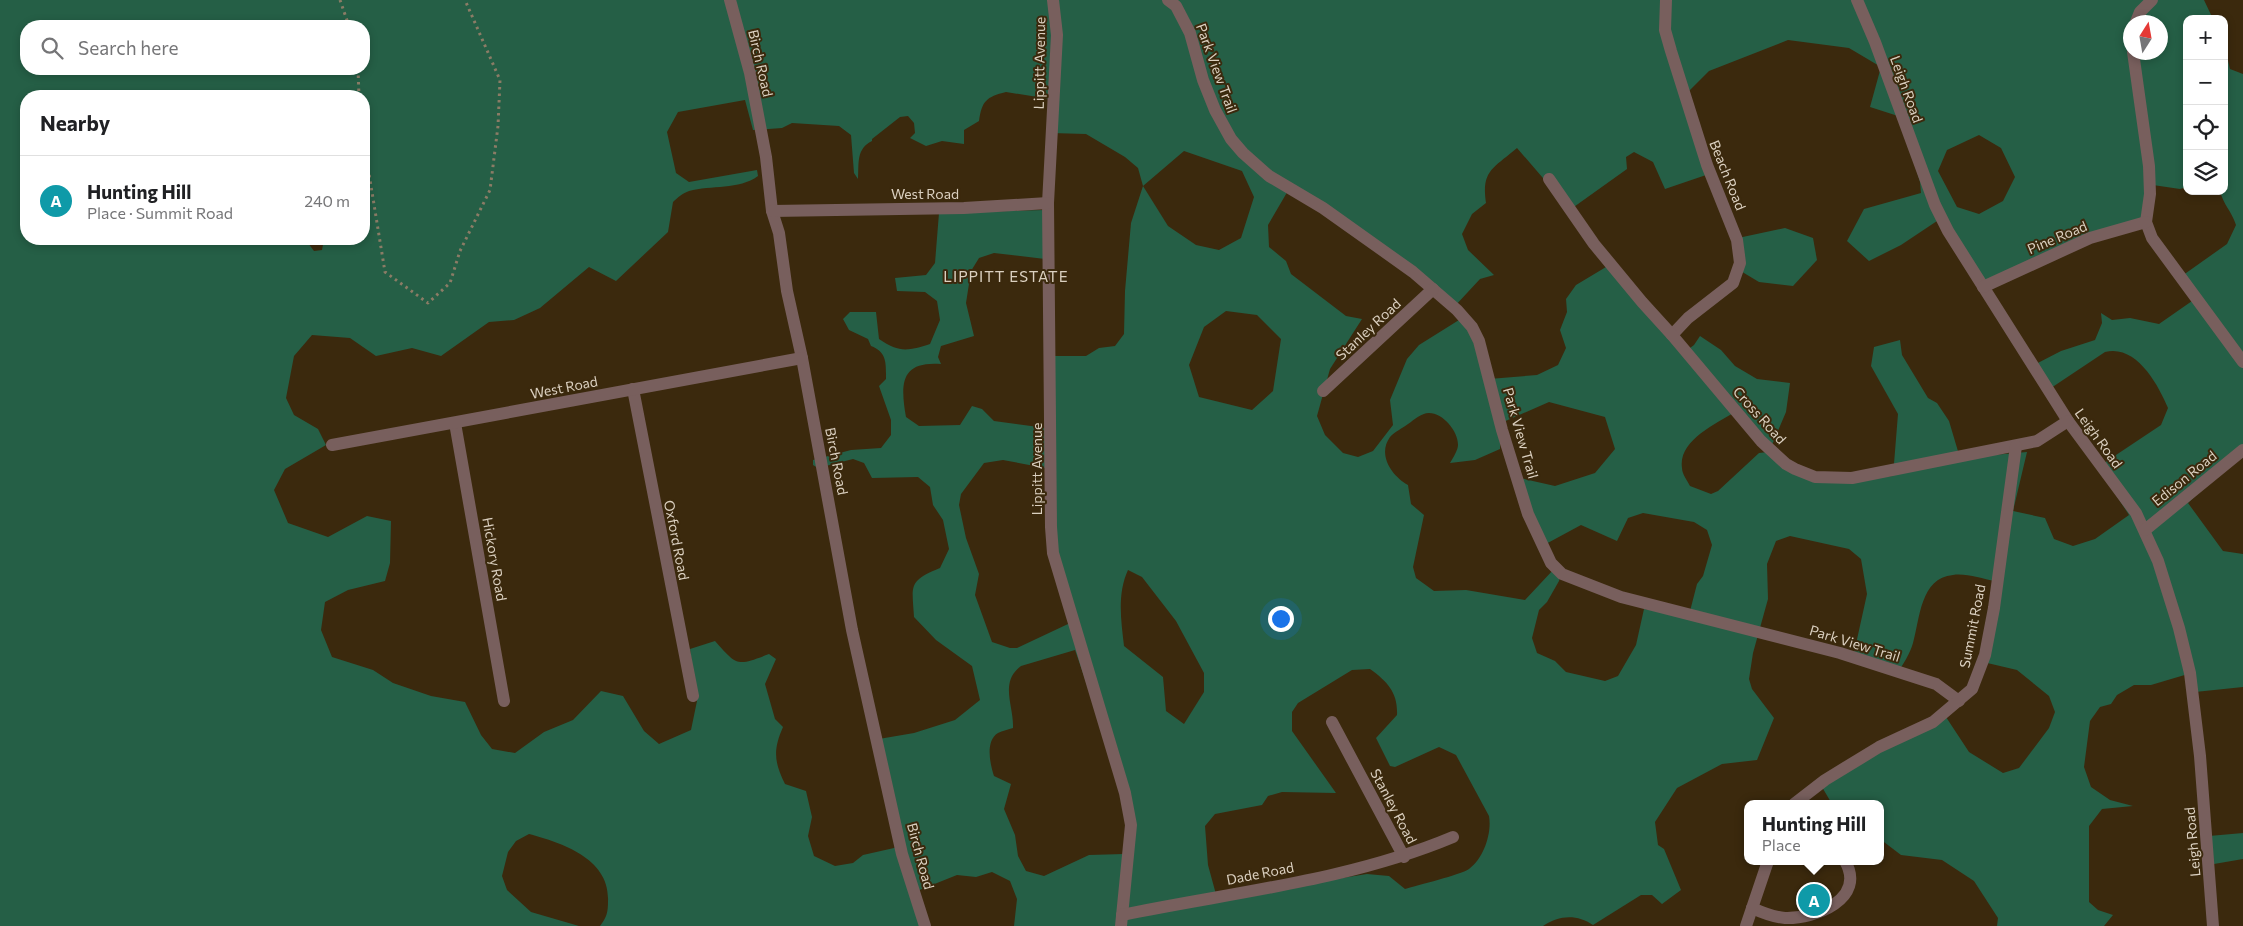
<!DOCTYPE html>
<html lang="en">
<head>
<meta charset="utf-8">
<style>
  :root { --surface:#fff; --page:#f6f6f6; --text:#202124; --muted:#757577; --line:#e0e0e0; --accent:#446982 }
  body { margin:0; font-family:Commissioner,sans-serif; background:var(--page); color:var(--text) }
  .controls { position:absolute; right:15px; top:15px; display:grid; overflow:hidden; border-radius:10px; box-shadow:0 2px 8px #0003 }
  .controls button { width:45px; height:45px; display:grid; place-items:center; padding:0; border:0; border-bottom:1px solid var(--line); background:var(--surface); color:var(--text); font:25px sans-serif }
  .compass { position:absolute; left:2123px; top:15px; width:45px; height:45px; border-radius:50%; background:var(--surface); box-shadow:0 2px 8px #0003; rotate:11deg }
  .you { position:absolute; left:1280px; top:618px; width:18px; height:18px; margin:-12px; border:4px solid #fff; border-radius:50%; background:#1a73e8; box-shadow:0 0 0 8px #1a73e833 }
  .badge { display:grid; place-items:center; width:32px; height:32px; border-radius:50%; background:var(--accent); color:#fff; font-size:16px; font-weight:700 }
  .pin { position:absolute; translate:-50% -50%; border:2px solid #fff; box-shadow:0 1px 5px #0006 }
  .popup { position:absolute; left:1744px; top:800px; width:140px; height:65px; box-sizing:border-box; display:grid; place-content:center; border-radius:10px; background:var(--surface); filter:drop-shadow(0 1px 4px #0005); font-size:16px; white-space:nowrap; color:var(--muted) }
  .popup b { font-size:19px; color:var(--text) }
  .popup::after { content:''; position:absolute; left:50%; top:100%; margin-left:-10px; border:10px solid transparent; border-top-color:var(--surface) }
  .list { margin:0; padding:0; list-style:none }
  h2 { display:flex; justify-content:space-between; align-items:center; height:65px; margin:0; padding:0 20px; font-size:21px }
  h2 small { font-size:16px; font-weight:400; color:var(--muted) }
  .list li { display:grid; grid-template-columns:32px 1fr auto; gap:15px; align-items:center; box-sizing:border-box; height:90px; padding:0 20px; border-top:1px solid var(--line) }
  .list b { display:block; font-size:19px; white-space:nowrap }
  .list p { margin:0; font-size:16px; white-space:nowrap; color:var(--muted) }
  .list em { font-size:16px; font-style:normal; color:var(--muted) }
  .icon { flex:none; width:28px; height:28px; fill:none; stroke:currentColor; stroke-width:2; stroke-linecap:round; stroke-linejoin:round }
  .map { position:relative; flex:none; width:2243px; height:926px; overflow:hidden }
  .search { position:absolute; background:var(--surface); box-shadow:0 2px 8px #0003; left:20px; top:20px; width:350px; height:55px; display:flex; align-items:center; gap:12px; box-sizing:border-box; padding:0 18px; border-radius:20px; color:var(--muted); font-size:19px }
  .panel { position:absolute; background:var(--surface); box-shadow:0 2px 8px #0003; left:20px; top:90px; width:350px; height:155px; border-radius:20px }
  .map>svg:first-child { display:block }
  .forest { fill:#255f46; fill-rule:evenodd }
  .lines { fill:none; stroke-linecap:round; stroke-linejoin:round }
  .path { stroke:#8b7c66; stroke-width:3; stroke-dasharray:2.5 4; stroke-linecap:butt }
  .minor { stroke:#785f5d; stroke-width:12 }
  .labels { text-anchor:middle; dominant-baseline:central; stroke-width:4; stroke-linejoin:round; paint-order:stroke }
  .street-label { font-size:14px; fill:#dbd0c0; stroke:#3b290d }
  .neighbourhood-label { font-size:15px; letter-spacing:1px; fill:#dbd0c0; stroke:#3b290d }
</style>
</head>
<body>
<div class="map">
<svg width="2243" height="926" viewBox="0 0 2243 926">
  <rect width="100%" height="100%" fill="#3b290d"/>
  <!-- forest -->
  <g class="forest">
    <path d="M0 0H2204L2213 19H2187V187L2180 189 2146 184 2140 227 2079 247 1987 290 1937 221 1901 245 1869 261 1847 241 1864 209 1921 193 1920 182 1902 122 1898 116 1870 107 1881 67 1849 48 1788 40 1709 71 1686 94 1709 174 1665 189 1653 162 1634 152 1626 157 1627 169 1571 209 1567 206 1517 148C1494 168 1481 170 1486 203L1472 214 1462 234 1468 250 1494 275 1480 279 1454 307 1289 189 1268 225 1269 247 1286 261 1291 274 1346 316 1362 319 1330 369 1317 416 1325 435 1343 453 1358 457 1373 451 1393 425 1390 400 1407 359 1419 345 1459 320 1467 327 1489 379 1537 375 1558 365 1566 348 1560 330 1567 312 1566 299 1576 285 1611 264 1686 351 1694 345 1700 336 1721 350 1735 366 1757 379 1790 383 1786 412 1769 452 1821 482 1893 476 1898 414 1871 366 1874 347 1900 340 1902 355 1928 398 1937 403 1949 421 1960 458 2027 452 2013 511 2045 518 2054 539 2073 546 2095 539 2129 515 2098 467 2161 425 2168 408C2158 384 2136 344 2105 352L2045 392 2030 367 2061 351 2095 340 2102 323 2101 313 2112 320 2130 318 2159 324 2192 301 2179 278 2227 244 2236 225C2231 210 2224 206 2220 191H2224V44L2230 69 2243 74V451L2188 503 2223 551 2243 554V687L2195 692 2188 674 2151 685H2134L2117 695 2111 704 2100 707 2090 721 2084 767 2091 787 2110 800 2133 806 2102 809 2089 826V902L2098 910 2113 915 2104 926H1997L1998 918 1974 881 1942 860 1901 855 1880 839V804H1832L1822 787 1944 714 1969 752 2003 773 2019 768 2049 728 2055 712 2049 696 2017 670 1983 662 1995 581C1982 579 1966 573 1953 575 1920 578 1920 619 1913 643 1910 654 1903 664 1897 674L1852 662 1867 594 1861 559 1849 549 1790 536 1776 541 1767 564 1768 599 1753 653 1749 679 1752 689 1774 718 1757 760 1722 764 1677 788 1655 822 1658 845 1664 849 1681 890 1662 904 1652 895H1641L1593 925C1577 914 1559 915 1543 926H1014L1017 899 1010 881 992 872 976 877 957 875 912 893 922 926H600C607 917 608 912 608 901 610 859 563 843 529 834L516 841 508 852 502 876 507 890 531 912 579 926H0ZM2130 22H2160V52H2130ZM26 26H364V69H26ZM271 92 281 96H364V239H324L322 250 314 251 305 239H26V96H262ZM1006 92 1050 99 1051 133 1086 134 1125 157 1138 168 1143 186 1131 223 1125 291 1124 334 1115 346 1099 348 1086 356H1051L1046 428 994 421 982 409 972 406 960 425 919 426 906 417C900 383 901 361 941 364L938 357 941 346 974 336 966 303 971 271 979 258 994 253 1045 259V210L939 213 935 263 926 275 895 278 897 291 925 292 937 301 940 320 930 344C908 351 899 353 879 339L876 312H850L843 319 849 330 868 339 871 346C887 352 886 363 886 379L879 386 891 420V435L881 448 851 450 813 460V465L818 468 853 459 864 463 872 478 918 477 930 487 933 505 943 520 949 549 940 568C908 581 912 585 914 617L936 640 972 666 980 700 955 720 914 733 873 740 898 845 894 848 863 855 853 863 835 866 814 856 808 836 812 817 806 791 785 784C774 762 773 750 783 727L775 719 765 684 776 659 769 654C737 666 738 667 715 641L690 649 697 701 691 730 659 744 644 731 623 696 601 691 573 720 544 732 515 753 492 749 481 735 465 702 431 696 393 683 373 670 332 657 321 630 325 602 348 590 385 581 390 563 391 521 367 516 328 537 288 523 274 490 285 469 326 445 318 429 294 415 286 398 294 356 312 335 350 338 376 356 412 348 441 356 489 322 514 320 540 308 589 267 616 281 668 232 673 202C677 198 683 193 689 191 711 185 739 190 758 176L757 170 689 182 676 173 667 132 678 112 745 100 753 130 782 128 792 123 839 126 851 135 854 173 858 179C859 163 856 149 872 141V139L900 117 908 116 914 123 915 133 910 138 926 146 942 141 964 144V130L979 121C982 101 986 97 1006 92ZM1979 135 2001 148 2015 177 2003 201 1979 214 1957 207 1938 171 1947 150ZM1184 151 1242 171 1254 197 1241 238 1219 250 1196 245 1168 226 1143 186ZM1226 311 1257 315 1281 339 1273 391 1252 410 1199 397 1189 365 1204 327ZM1549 402 1605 417 1615 449 1595 473 1555 486 1520 478 1544 545 1581 525 1617 541 1628 518 1643 513 1694 522 1707 530 1712 545 1703 576 1697 584 1689 615 1644 609 1636 645 1618 676 1605 681 1566 672 1555 661 1537 653 1532 638 1539 610 1547 602 1559 581 1561 572 1554 569 1525 600 1466 590 1434 591 1416 578 1413 567 1424 515 1411 504 1408 485C1392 476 1377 455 1390 437 1394 432 1403 428 1408 424 1414 420 1421 413 1429 413 1443 413 1458 431 1458 445 1458 450 1453 458 1450 463L1475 460 1500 449 1501 423ZM1735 412 1768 452 1759 453 1718 491 1711 494 1690 486C1687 480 1682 474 1682 468 1678 441 1715 424 1735 412ZM1003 460 1045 468 1068 621V624L1017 648H1010L992 642 975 595 979 574 966 538 959 505 961 494 984 463ZM1128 570 1142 577 1176 621 1204 673V692L1184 724 1166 711 1163 677 1124 646C1121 620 1117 594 1128 570ZM1075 650 1125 795 1127 851 1124 854 1089 855 1044 876 1026 871 1018 856 1015 835 1004 809 1011 784 994 776C990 764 985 741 998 733 1002 731 1009 729 1013 728 1014 706 999 682 1021 666ZM1370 669C1388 682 1398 693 1397 715L1376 738 1390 766 1395 767 1439 747 1456 755 1489 816C1492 833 1484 858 1469 869 1460 875 1418 885 1405 889L1389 876 1367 874 1217 898 1208 865 1205 826 1215 814 1262 805 1268 796 1282 792 1336 793 1292 731V712L1298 703 1352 670Z"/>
    <path d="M1785 228 1813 238 1817 260 1793 286 1759 282 1739 270 1738 238Z"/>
    <path d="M2243 833V859L2214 864 2209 836Z"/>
  </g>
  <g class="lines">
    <!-- path -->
    <g class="path">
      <path d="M340 0 349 26"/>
      <path d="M358 69 359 96"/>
      <path d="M364 143 385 272 428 303 450 283 460 251 490 190 498 126 500 80 465 0"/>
    </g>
    <!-- minor -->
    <g class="minor">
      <path d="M730 0 750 73 766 157 772 211 779 233 787 291 802 358 852 630 902 854 925 926"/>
      <path d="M1053 0 1057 35 1048 203 1051 527 1053 553 1125 793 1131 825 1121 926"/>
      <path d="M1168 0 1176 6 1190 33 1203 80 1215 110 1231 139 1243 153 1269 176 1323 208 1413 272 1457 310 1472 327 1479 341 1502 430 1528 514 1551 563 1562 574 1621 597 1840 653 1936 684 1959 701"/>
      <path d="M1666 0 1665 30 1671 51 1707 165 1737 240 1740 263 1733 283 1688 318 1672 335"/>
      <path d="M1857 0 1875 42 1935 205 1948 231 2068 421 2136 513 2158 561 2179 628 2190 673 2200 756 2213 926"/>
      <path d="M2136 22 2140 12 2152 0"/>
      <path d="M2133 52 2149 166 2150 194 2146 222 2152 238 2243 362"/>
      <path d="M1549 179 1594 244 1642 302 1672 335 1761 441 1786 464 1795 469 1815 477 1852 478 2037 441 2068 421"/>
      <path d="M772 211 964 208 1048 203"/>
      <path d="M1983 287 2090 238 2146 222"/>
      <path d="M633 389 693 696"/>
      <path d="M1323 391 1433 289"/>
      <path d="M455 423 504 701"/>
      <path d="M332 445 802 358"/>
      <path d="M2145 530 2243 450"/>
      <path d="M1332 722 1404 857"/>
      <path d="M1794 804 1825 780 1879 747 1933 722 1972 689 1985 655 1994 608 2016 446"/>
      <path d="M1752 908C1763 913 1773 917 1785 918 1815 919 1867 899 1845 861"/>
      <path d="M1122 915C1233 892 1348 881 1453 837"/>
      <path d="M1746 926 1768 861"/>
    </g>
  </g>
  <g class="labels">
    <!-- street labels -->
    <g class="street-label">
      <text transform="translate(761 63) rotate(77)">Birch Road</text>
      <text transform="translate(1039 63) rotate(-89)">Lippitt Avenue</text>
      <text transform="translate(1217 68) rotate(70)">Park View Trail</text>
      <text transform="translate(1907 89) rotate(70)">Leigh Road</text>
      <text transform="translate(1728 175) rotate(68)">Beach Road</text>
      <text x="925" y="193">West Road</text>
      <text transform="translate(2057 237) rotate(-23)">Pine Road</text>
      <text transform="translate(1368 329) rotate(-43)">Stanley Road</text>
      <text transform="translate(564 387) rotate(-11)">West Road</text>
      <text transform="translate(1760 415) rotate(48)">Cross Road</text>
      <text transform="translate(1521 433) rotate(74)">Park View Trail</text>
      <text transform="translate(2099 438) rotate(54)">Leigh Road</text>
      <text transform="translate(837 461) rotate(79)">Birch Road</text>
      <text transform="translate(1036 469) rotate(-90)">Lippitt Avenue</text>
      <text transform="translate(2184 478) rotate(-39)">Edison Road</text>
      <text transform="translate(677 540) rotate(79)">Oxford Road</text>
      <text transform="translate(495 559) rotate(80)">Hickory Road</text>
      <text transform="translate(1972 626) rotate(-79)">Summit Road</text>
      <text transform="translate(1855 643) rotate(17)">Park View Trail</text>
      <text transform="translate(1394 806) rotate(62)">Stanley Road</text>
      <text transform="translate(2192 842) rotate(-95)">Leigh Road</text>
      <text transform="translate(921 856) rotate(75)">Birch Road</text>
      <text transform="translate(1260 873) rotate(-11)">Dade Road</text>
    </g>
    <!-- neighbourhood labels -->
    <g class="neighbourhood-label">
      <text x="1006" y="276">LIPPITT ESTATE</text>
    </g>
  </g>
</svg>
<div class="controls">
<button>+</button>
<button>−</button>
<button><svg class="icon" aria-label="locate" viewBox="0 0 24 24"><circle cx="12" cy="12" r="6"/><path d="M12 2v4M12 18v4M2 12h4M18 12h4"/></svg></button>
<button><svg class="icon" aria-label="layers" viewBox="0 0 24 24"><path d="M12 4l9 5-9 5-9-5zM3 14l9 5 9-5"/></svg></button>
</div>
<svg class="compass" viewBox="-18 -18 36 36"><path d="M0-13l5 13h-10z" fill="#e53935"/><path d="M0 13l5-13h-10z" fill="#757577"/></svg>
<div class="you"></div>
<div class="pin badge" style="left:1814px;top:900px;background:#0f9aa8">A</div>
<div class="popup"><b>Hunting Hill</b>Place</div>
<div class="search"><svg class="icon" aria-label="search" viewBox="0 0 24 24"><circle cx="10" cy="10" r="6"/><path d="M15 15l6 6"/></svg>Search here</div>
<section class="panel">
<h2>Nearby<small></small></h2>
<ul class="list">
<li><span class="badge" style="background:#0f9aa8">A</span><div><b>Hunting Hill</b><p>Place · Summit Road</p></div><em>240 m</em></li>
</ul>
</section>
</div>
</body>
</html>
